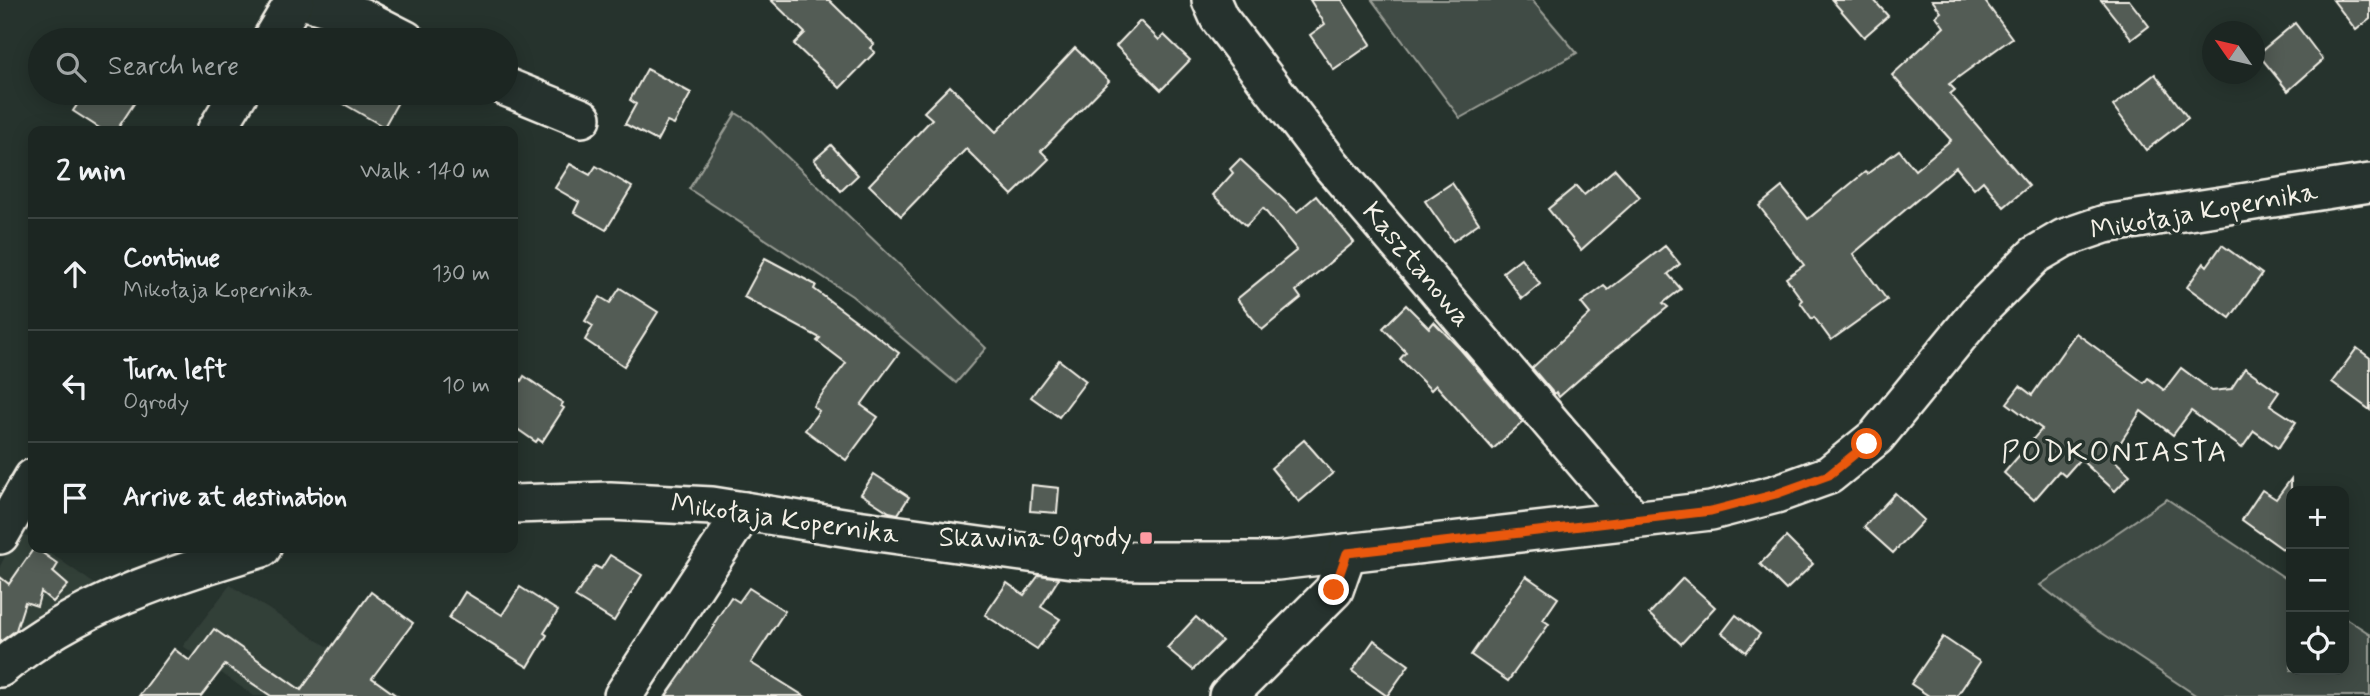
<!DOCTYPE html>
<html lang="en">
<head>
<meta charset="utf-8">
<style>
  :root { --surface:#1c2622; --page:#252e2a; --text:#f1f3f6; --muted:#a0a5a5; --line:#3a4340 }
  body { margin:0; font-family:Mynerve,sans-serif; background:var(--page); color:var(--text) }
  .controls { position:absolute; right:21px; bottom:21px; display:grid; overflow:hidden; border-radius:14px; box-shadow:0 4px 18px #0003 }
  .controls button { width:63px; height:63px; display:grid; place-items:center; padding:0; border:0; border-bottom:2px solid var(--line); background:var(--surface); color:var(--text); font:35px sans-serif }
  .compass { position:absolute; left:2202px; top:21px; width:63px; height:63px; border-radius:50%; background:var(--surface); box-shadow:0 4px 18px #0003; rotate:304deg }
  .stop { position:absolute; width:21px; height:21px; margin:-16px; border:5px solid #ea580c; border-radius:50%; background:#fff }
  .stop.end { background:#ea580c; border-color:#fff; box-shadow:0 2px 7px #0008 }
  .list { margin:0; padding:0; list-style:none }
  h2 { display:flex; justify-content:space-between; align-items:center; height:91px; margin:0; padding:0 28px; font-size:30px }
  h2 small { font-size:23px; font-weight:400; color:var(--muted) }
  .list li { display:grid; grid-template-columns:46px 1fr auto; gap:21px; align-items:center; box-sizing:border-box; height:112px; padding:0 28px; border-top:2px solid var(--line) }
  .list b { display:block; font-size:26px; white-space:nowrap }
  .list p { margin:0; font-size:23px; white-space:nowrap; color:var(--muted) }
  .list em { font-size:23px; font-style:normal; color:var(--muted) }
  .icon { flex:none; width:38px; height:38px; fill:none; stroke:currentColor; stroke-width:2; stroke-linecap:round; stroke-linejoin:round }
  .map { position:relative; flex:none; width:2370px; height:696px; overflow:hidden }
  .search { position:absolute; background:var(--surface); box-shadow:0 4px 18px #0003; left:28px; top:28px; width:490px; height:77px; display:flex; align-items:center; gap:18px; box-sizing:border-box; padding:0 24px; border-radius:38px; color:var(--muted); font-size:26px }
  .panel { position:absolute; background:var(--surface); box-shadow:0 4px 18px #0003; left:28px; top:126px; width:490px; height:427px; border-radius:14px }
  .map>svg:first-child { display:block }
  .built { fill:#333f39 }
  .green { fill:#414b45; stroke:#9a9e96; stroke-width:2 }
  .building { fill:#525c55; stroke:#f4f1e8; stroke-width:2 }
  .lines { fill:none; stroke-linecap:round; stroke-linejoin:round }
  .minor-casing { stroke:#f4f1e8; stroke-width:42 }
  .minor { stroke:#26332d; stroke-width:37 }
  .route { stroke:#ea580c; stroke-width:9 }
  .poi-dot { fill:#ff9aa2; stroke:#26332d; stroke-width:2.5 }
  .labels { text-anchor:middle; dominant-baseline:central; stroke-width:7; stroke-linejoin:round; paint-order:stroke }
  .street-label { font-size:28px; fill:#f4f1e8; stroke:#26332d }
  .poi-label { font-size:28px; fill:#f4f1e8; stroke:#26332d; text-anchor:end }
  .neighbourhood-label { font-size:30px; letter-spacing:2px; fill:#f4f1e8; stroke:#26332d }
</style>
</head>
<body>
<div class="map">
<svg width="2370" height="696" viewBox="0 0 2370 696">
  <rect width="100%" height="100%" fill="#26332d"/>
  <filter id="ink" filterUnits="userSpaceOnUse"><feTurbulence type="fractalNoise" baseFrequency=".0143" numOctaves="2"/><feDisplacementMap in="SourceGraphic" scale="14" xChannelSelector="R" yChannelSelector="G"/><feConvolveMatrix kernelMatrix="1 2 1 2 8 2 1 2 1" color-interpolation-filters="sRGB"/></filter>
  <g filter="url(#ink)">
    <!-- built -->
    <g class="built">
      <path d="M19 531 33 541V548H43L96 585 9 642 0 637V566Z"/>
      <path d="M230 585 338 653 401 696H254L183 646Z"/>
    </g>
    <!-- green -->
    <g class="green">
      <path d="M1372 0H1532L1577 53 1460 118Z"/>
      <path d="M736 113 752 123 986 348 956 383 852 296 689 189Z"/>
      <path d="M2167 499 2291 582V670H2344V617L2370 634V696H2197L2096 629 2040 585Z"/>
    </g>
    <!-- building -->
    <g class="building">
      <path d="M771 0H829L874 44 870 48 875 52 840 88 794 44 805 33Z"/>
      <path d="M1310 0H1342L1371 44 1334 70 1310 35 1325 24Z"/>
      <path d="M1832 0H1874L1888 16 1864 37Z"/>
      <path d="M1932 0H1984L2012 38 1949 84 1955 90 1950 94 2029 186 2004 207 1983 181 1974 189 1956 167 1853 254 1887 300 1831 340 1814 317 1812 319 1800 302 1802 300 1786 278 1804 265 1759 206 1782 187 1808 219 1865 172 1867 174 1899 150 1915 170 1951 140 1892 75 1944 27 1936 16 1941 12Z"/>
      <path d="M2101 0H2129L2149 26 2132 39Z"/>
      <path d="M2333 0H2370V19L2356 30Z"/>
      <path d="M1140 21 1159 40 1164 35 1190 60 1161 90 1116 46Z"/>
      <path d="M2295 23 2323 60 2288 91 2258 54Z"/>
      <path d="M1075 48 1109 81 1041 151 1049 159 1012 195 966 149 901 216 869 185 932 119 924 112 950 86 996 132Z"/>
      <path d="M647 69 691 93 674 125 667 122 657 141 625 124 636 104 630 100Z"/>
      <path d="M2155 74 2188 118 2146 150 2113 106Z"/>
      <path d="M85 93H141L116 131H104L73 111Z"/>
      <path d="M325 93H403L384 127Z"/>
      <path d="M831 145 858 175 841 191 814 160Z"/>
      <path d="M1240 159 1297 212 1316 196 1354 242 1296 291 1301 298 1262 330 1237 299 1297 250 1263 208 1246 226 1213 195 1233 173 1230 169Z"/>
      <path d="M570 164 590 175 596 166 632 187 606 230 574 212 579 202 555 188Z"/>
      <path d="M1615 169 1640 197 1581 250 1548 209 1576 186 1584 195Z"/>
      <path d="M1452 183 1479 223 1453 241 1425 201Z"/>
      <path d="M2222 245 2262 274 2230 318 2187 287 2204 263 2207 266Z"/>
      <path d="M1665 246 1680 264 1668 274 1681 289 1663 303 1668 307 1600 361 1559 397 1556 392 1554 394 1532 368 1590 314 1581 303 1604 286 1608 290Z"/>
      <path d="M765 258 816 285 814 289 899 353 861 405 878 417 846 460 805 430 819 411 813 406 846 363 817 341 820 338 744 297Z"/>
      <path d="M1521 258 1540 284 1522 299 1503 272Z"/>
      <path d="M620 288 658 312 624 366 585 340 593 326 585 321 600 297 610 303Z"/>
      <path d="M1406 305 1429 328 1434 322 1460 349 1523 422 1493 449 1436 385 1431 390 1400 359 1406 352 1383 328Z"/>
      <path d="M2076 333 2144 383 2148 378 2164 390 2181 368 2212 391 2231 389 2245 368 2279 392 2270 405 2296 422 2278 448 2254 431 2242 448 2191 411 2173 435 2141 411 2111 457 2130 475 2115 491 2080 459 2065 476 2059 471 2034 500 2004 473 2042 429 2007 403 2020 386 2032 395Z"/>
      <path d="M2357 348 2370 358V410L2332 382Z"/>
      <path d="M1059 360 1086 381 1059 417 1031 397Z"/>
      <path d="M513 375 521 381 524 376 563 403 561 406 564 408 542 442 538 439 536 442 513 426Z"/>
      <path d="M1304 440 1333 473 1299 502 1271 468Z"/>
      <path d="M874 474 909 497 898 514 889 512 861 494Z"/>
      <path d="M2291 479V555L2242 520 2262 490 2276 499Z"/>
      <path d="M1032 485 1059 488 1057 513 1030 511Z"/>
      <path d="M1895 493 1924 520 1893 553 1864 527Z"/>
      <path d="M1786 537 1813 564 1786 590 1760 564Z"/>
      <path d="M34 548H43L41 552 58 564 53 572 68 585 53 602 41 592 37 606 25 602 16 630 0 642V577L9 584Z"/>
      <path d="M610 555 642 575 614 621 575 597 595 566 601 569Z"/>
      <path d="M1039 575 1059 578 1041 607 1060 619 1037 649 985 615 1007 583 1024 595Z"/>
      <path d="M1526 576 1558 598 1543 620 1549 624 1508 681 1471 655Z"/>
      <path d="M1683 578 1715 607 1681 644 1649 614Z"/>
      <path d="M520 587 558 611 544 633 547 635 528 667 449 618 465 592 502 615Z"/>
      <path d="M749 588 785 611 751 663 804 696H666L715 626 713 625 731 597 739 602Z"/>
      <path d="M371 592 413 623 372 678 397 696H271L225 665 201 696H139L174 649 190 661 214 629 301 690Z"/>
      <path d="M1736 615 1760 634 1746 652 1722 633Z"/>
      <path d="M1196 617 1222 641 1193 670 1167 648Z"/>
      <path d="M1943 637 1980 662 1957 696H1929L1911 684Z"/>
      <path d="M1374 640 1409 665 1387 696 1352 671Z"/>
    </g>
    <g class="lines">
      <defs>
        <g id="minor">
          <path d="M302 0 361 17 406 40"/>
          <path d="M1211 0 1219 18 1332 166 1634 520"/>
          <path d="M271 40 295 0"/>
          <path d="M506 87 582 118"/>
          <path d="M216 131 239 93"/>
          <path d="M513 504 610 501 712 506 856 529 1073 559 1141 561H1277L1711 511 1776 494 1829 475 1876 437 1980 310 2035 255 2064 238 2105 224 2370 183"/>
          <path d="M0 535 33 478"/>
          <path d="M0 668C77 604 168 576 262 548"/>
          <path d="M623 696 744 511"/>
          <path d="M1228 696 1334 590 1347 553"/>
        </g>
      </defs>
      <!-- minor casing -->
      <use href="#minor" class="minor-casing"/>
      <!-- minor -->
      <use href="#minor" class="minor"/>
    </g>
  </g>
  <g class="lines" filter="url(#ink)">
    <!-- route -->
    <path class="route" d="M1334 590 1347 553 1711 511 1776 494 1829 475 1867 444"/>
  </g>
  <!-- markers -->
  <rect class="poi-dot" x="1139" y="531" width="14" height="14" rx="3.5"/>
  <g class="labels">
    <!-- street labels -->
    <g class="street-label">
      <text transform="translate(2204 212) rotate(-10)">Mikołaja Kopernika</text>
      <text transform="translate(1416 265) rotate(50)">Kasztanowa</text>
      <text transform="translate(785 520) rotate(8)">Mikołaja Kopernika</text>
    </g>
    <!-- poi labels -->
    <g class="poi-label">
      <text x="1132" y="538">Skawina Ogrody</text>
    </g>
    <!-- neighbourhood labels -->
    <g class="neighbourhood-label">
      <text x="2115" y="452">PODKONIASTA</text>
    </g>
  </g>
</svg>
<div class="controls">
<button>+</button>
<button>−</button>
<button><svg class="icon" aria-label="locate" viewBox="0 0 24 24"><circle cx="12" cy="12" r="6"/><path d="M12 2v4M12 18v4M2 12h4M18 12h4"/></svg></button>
</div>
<svg class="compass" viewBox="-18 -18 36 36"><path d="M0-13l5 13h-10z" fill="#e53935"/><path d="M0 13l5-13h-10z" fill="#a0a5a5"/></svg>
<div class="stop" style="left:1867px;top:444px"></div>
<div class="stop end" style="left:1334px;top:590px"></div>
<div class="search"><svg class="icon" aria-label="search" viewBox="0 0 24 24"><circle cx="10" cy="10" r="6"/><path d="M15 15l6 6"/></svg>Search here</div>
<section class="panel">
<h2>2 min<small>Walk · 140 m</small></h2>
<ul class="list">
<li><svg class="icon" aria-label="ahead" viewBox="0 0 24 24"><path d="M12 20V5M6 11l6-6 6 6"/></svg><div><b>Continue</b><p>Mikołaja Kopernika</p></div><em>130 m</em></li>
<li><svg class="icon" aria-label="left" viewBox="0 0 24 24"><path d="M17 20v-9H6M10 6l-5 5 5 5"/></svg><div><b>Turn left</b><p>Ogrody</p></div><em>10 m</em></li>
<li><svg class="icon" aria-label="arrive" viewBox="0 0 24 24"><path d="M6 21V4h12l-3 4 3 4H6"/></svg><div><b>Arrive at destination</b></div></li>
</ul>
</section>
</div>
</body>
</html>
